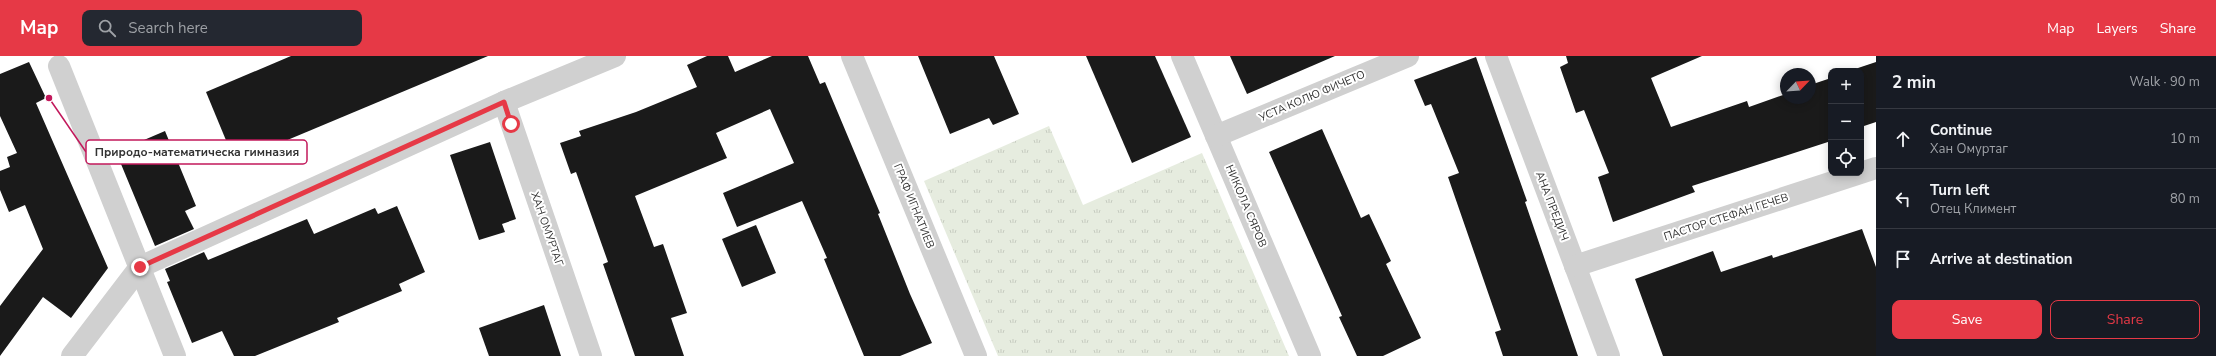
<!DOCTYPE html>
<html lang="en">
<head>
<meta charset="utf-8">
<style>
  :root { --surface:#171b24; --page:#242831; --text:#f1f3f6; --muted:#9ea1a6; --line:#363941; --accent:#e63946 }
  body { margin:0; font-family:"Nunito Sans",sans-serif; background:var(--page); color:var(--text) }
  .controls { position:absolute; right:12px; top:12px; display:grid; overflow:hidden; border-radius:8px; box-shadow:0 2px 10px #0003 }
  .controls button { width:36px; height:36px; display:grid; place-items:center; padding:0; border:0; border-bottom:1px solid var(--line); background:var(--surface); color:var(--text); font:20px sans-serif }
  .compass { position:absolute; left:1780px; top:12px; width:36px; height:36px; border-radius:50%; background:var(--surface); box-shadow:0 2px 10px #0003; rotate:65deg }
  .stop { position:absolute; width:12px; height:12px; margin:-9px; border:3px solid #e63946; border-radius:50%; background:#fff }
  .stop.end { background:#e63946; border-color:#fff; box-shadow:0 1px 4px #0008 }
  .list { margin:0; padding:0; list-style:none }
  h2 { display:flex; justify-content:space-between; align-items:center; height:52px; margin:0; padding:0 16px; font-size:17px }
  h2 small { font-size:13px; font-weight:400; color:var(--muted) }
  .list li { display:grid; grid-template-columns:26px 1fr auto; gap:12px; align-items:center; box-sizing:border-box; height:60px; padding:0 16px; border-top:1px solid var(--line) }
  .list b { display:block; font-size:15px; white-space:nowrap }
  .list p { margin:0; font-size:13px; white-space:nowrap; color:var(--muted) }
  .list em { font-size:13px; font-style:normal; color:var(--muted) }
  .actions { display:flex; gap:8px; padding:12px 16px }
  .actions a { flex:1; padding:9px 0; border:1px solid var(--accent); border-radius:8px; text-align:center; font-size:14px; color:var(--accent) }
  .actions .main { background:var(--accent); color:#fff }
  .icon { flex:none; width:22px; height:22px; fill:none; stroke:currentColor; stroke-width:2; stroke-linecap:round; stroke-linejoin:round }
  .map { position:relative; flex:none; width:1876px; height:300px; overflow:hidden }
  header { display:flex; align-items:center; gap:24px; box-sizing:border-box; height:56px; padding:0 20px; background:var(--accent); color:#fff }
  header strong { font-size:19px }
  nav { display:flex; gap:22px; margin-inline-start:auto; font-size:14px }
  .search { width:280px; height:36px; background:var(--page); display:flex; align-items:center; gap:10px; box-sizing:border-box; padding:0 14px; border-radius:8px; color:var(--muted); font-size:15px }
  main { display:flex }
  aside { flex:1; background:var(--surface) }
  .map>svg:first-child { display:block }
  .park { fill:url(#park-tufts) }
  .building { fill:#1a1a1a }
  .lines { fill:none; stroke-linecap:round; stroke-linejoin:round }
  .minor { stroke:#d0d0d0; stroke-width:22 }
  .route { stroke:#e63946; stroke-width:5 }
  .labels { text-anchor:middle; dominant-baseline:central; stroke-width:4; stroke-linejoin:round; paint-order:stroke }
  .street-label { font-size:11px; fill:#333; stroke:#fff }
  .leader { fill:none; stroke:#c2185b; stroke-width:1.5 }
  .callout-dot { fill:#c2185b; stroke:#fff; stroke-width:1.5 }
  .callout { fill:#fff; stroke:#c2185b; stroke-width:1.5 }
  .callout-label { font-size:12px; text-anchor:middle; font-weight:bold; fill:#333 }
</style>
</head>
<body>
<header>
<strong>Map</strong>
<div class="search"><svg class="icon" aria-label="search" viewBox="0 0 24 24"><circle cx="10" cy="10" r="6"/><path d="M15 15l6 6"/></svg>Search here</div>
<nav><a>Map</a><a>Layers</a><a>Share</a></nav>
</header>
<main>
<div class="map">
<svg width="1876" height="300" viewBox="0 0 1876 300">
  <defs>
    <pattern id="park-tufts" width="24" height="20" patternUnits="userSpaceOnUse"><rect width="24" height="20" fill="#e6ecdf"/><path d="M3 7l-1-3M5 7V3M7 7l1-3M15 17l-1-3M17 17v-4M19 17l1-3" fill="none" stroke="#c6cbc0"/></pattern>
  </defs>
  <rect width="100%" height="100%" fill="#fff"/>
  <!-- park -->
  <path class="park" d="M1049 70 1083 149 1202 97 1289 300H998L924 125Z"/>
  <!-- building -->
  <g class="building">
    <path d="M291 0H488L235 106 206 36Z"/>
    <path d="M707 0H728L735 16 772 0H808L820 28 825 26 880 157 878 158 910 238 932 287 900 300H864L824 203 827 202 802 145 737 171 723 137 794 107 770 53 716 77 727 102 635 140 654 191 663 188 687 257 671 262 684 300H635L603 208 608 206 576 116 571 118 560 87 581 80 579 75 636 56 697 31 687 9Z"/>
    <path d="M918 0H994L1019 58 993 69 989 62 950 78Z"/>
    <path d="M1086 0H1155L1191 81 1132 107Z"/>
    <path d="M1230 0H1335L1247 38Z"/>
    <path d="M1566 0H1702L1651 22 1671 71 1747 45 1749 51 1786 38V42H1810V29L1831 22V85L1692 130 1695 136 1613 166 1598 121 1609 117 1584 54 1576 57 1560 11 1568 7Z"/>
    <path d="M1476 1 1527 145 1525 146 1578 300H1503L1495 276 1501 274 1448 121 1459 117 1431 48 1425 50 1414 24Z"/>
    <path d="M29 6 46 42 36 47 108 212 71 262 43 241 0 300V250L43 193 25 149 9 156 0 134V115L10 111 7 101 17 97 0 60V18Z"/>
    <path d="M1876 6V66L1861 71V15H1849Z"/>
    <path d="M1322 73 1361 162 1369 158 1391 205 1386 208 1421 282 1383 300H1357L1339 261 1342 260 1269 96Z"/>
    <path d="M165 75 196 150 185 155 194 173 155 190 116 96Z"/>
    <path d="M490 86 516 163 502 168 505 176 479 184 450 99Z"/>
    <path d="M397 150 425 216 399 228 402 235 337 262 339 266 255 300H234L222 275 192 287 167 226 170 225 165 213 204 196 208 204 307 163 314 178 375 152 378 158Z"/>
    <path d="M756 169 776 217 742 231 722 183Z"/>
    <path d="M1862 173 1876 211V300H1663L1635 223 1713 195 1721 216 1772 199 1773 202Z"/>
    <path d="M544 249 561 300H489L479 272Z"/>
  </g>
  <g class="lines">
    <!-- minor -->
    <g class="minor">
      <path d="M852 0 976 300"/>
      <path d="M1182 0 1310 300"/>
      <path d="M1496 0 1609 300"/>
      <path d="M59 10 175 300"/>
      <path d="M504 46 591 300"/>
      <path d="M1216 80 1408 0"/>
      <path d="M1575 210 1876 112"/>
      <path d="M72 300 140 211 504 46 615 0"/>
    </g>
  </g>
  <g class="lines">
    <!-- route -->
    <path class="route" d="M140 211 504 46 511 68"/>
  </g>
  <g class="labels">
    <!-- street labels -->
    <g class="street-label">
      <text transform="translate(1312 40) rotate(-23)">УСТА КОЛЮ ФИЧЕТО</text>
      <text transform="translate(914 150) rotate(68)">ГРАФ ИГНАТИЕВ</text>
      <text transform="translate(1246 150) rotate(67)">НИКОЛА СЯРОВ</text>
      <text transform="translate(1552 150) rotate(69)">АНА ПРЕДИЧ</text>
      <text transform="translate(1726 161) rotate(-18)">ПАСТОР СТЕФАН ГЕЧЕВ</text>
      <text transform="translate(547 173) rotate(71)">ХАН ОМУРТАГ</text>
    </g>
  </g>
  <!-- callouts -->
  <path class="leader" d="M49 42L86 96"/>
  <circle class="callout-dot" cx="49" cy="42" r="4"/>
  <rect class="callout" x="86" y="84" width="221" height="24" rx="4"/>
  <g class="callout-label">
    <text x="197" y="100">Природо-математическа гимназия</text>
  </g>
</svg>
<div class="controls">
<button>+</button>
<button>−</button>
<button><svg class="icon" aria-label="locate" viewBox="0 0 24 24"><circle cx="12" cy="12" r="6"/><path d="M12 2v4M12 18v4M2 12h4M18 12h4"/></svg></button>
</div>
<svg class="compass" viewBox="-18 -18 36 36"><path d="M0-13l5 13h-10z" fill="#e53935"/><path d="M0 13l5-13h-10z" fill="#9ea1a6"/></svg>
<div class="stop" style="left:511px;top:68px"></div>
<div class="stop end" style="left:140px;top:211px"></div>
</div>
<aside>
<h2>2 min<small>Walk · 90 m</small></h2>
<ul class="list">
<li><svg class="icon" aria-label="ahead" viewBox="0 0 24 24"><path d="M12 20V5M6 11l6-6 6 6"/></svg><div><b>Continue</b><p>Хан Омуртаг</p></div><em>10 m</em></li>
<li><svg class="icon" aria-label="left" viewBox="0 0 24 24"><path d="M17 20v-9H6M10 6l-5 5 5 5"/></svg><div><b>Turn left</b><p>Отец Климент</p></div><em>80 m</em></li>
<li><svg class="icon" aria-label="arrive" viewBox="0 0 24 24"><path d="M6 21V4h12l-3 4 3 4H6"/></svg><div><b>Arrive at destination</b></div></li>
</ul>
<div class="actions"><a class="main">Save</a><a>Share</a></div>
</aside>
</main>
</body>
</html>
